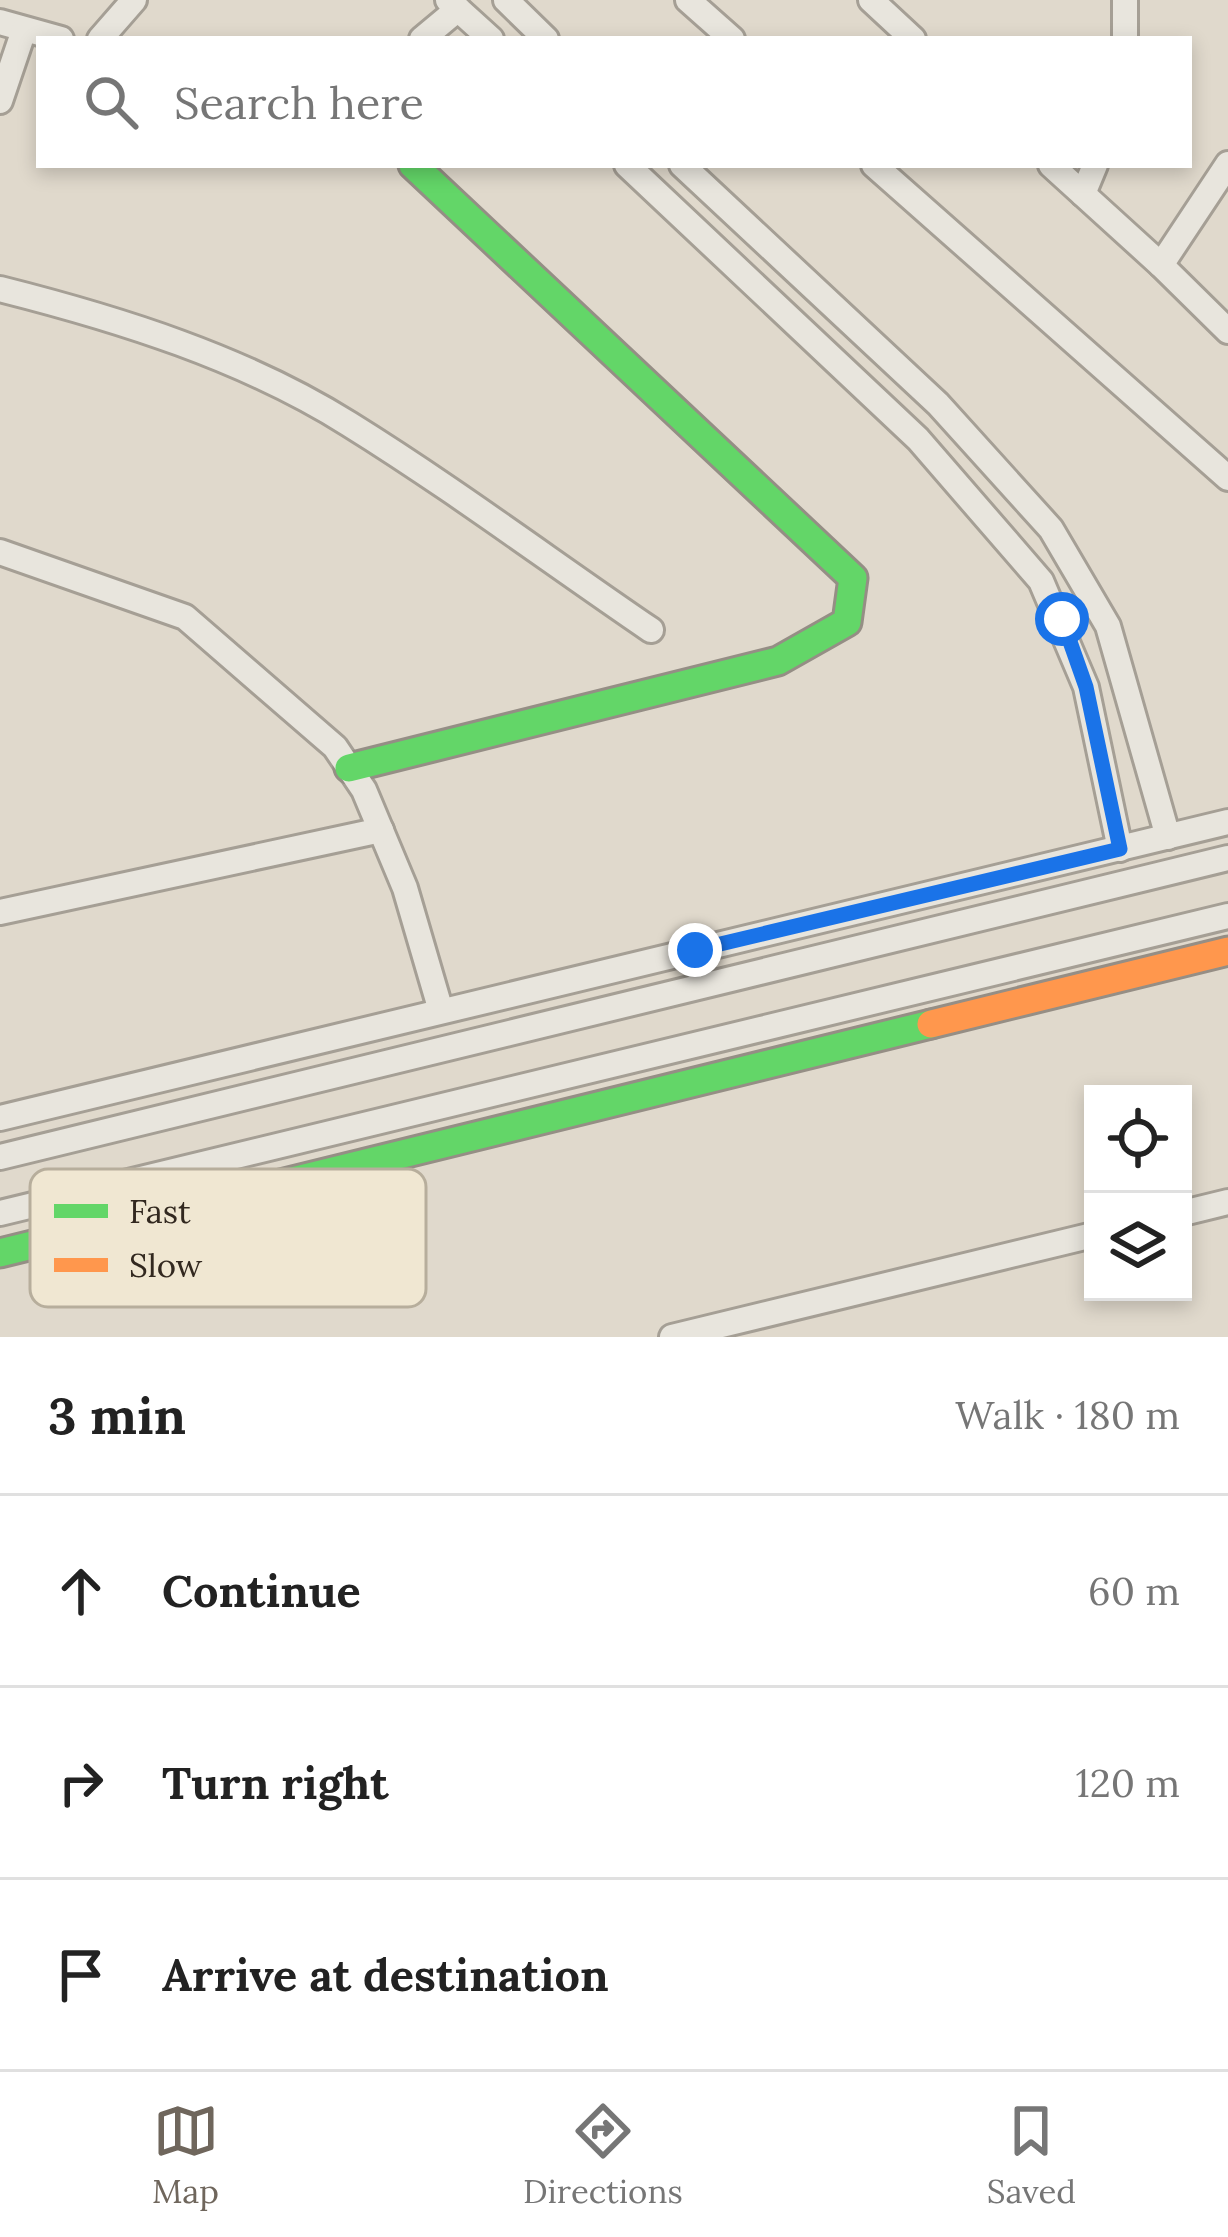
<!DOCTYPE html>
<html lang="en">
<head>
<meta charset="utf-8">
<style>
  :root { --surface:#fff; --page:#f2f2f2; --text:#222; --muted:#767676; --line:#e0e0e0; --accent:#6f665c }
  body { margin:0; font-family:Lora,serif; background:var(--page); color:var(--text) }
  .controls { position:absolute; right:36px; bottom:36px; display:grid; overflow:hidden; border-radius:0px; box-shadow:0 6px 18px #0003 }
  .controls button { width:108px; height:108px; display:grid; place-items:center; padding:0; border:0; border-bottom:3px solid var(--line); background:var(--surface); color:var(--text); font:60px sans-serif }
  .stop { position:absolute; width:36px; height:36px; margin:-27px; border:9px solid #1a73e8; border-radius:50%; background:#fff }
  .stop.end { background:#1a73e8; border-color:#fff; box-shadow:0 3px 12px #0008 }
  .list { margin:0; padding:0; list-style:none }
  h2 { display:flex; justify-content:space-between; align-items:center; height:156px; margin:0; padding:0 48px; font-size:51px }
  h2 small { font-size:39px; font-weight:400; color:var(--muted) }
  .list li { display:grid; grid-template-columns:78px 1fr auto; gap:36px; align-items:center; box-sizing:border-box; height:192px; padding:0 48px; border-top:3px solid var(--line) }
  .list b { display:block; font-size:45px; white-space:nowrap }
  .list em { font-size:39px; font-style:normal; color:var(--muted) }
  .icon { flex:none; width:66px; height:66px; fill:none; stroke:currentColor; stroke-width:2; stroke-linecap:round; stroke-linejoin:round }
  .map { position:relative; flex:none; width:1228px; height:1337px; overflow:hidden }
  .search { position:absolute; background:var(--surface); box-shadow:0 6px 18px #0003; left:36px; right:36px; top:36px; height:132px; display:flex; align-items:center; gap:30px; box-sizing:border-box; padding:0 42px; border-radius:0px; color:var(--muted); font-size:45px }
  .sheet { height:732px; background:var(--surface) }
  nav { display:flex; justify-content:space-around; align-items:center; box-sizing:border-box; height:168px; border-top:3px solid var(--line); background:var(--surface); font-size:33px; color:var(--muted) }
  nav a { display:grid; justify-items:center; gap:6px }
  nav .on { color:var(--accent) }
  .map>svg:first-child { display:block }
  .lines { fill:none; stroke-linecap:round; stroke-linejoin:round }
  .street-casing { stroke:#a59f95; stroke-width:30 }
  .fast-casing { stroke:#958e85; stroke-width:33 }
  .slow-casing { stroke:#958e85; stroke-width:33 }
  .street { stroke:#e8e5dd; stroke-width:24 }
  .fast { stroke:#63d668; stroke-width:27 }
  .slow { stroke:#ff974d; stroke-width:27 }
  .route { stroke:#1a73e8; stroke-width:15 }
  .key { fill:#f0e7d2; stroke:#b7ae9c; stroke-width:3 }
  .key-label { font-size:33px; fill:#32281f }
</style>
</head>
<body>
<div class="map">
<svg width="1228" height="1337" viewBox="0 0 1228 1337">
  <rect width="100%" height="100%" fill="#e0d9cc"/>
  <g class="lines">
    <defs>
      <g id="street">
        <path d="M448 0 491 39"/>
        <path d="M506 0 546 39"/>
        <path d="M688 0 732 39"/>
        <path d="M871 0 913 39"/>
        <path d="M0 22 61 39"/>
        <path d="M100 39 134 0"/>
        <path d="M422 39 458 9"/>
        <path d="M1125 39V0"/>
        <path d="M0 101 24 30"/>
        <path d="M627 165 918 439 1041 581 1086 687 1120 849"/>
        <path d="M682 165 938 404 1051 529 1108 626 1168 837"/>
        <path d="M874 165 1228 478"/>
        <path d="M1051 165 1161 265 1228 164"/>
        <path d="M1083 194 1095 165"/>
        <path d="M1161 265 1228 331"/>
        <path d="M0 289C119 319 244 358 349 424 452 488 551 562 651 630"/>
        <path d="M0 552 185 617 335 747 364 790 405 888 441 1011"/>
        <path d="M0 912 381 830"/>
        <path d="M0 1118 1228 822"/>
        <path d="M0 1157 1228 858"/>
        <path d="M0 1213 1228 916"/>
        <path d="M1183 1213 1228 1202"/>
        <path d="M672 1337 1093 1235"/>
      </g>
      <g id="fast">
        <path d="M349 768 778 661 847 622 853 578 413 165"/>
        <path d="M0 1253 931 1024"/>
      </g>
      <path id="slow" d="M931 1024 1228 951"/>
    </defs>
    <!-- street casing -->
    <use href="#street" class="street-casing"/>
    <!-- fast casing -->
    <use href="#fast" class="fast-casing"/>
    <!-- slow casing -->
    <use href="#slow" class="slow-casing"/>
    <!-- street -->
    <use href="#street" class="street"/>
    <!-- fast -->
    <use href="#fast" class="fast"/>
    <!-- slow -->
    <use href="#slow" class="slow"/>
  </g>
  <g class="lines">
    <!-- route -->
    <path class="route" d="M695 950 1120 849 1086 687 1062 619"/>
  </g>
  <!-- legend -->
  <rect x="30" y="1169" width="396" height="138" rx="18" class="key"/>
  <rect x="54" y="1204" width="54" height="14" fill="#63d668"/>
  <rect x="54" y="1258" width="54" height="14" fill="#ff974d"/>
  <g class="key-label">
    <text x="129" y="1223">Fast</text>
    <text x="129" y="1277">Slow</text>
  </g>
</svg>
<div class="controls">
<button><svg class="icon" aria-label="locate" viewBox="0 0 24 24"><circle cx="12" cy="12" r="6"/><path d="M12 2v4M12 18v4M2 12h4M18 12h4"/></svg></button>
<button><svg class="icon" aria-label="layers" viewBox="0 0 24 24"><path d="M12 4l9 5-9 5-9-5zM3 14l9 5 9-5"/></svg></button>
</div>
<div class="stop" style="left:1062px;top:619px"></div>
<div class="stop end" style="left:695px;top:950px"></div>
<div class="search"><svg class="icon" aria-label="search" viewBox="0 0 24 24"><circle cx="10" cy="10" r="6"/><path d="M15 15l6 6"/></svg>Search here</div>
</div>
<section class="sheet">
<h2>3 min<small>Walk · 180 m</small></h2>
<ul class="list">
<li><svg class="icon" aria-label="ahead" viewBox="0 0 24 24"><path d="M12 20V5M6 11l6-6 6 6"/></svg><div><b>Continue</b></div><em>60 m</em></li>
<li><svg class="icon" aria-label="right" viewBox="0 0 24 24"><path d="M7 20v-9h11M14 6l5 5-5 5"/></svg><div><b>Turn right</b></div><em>120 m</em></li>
<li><svg class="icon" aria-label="arrive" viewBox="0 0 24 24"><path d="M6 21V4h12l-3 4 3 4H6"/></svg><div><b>Arrive at destination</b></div></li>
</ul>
</section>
<nav>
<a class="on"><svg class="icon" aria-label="map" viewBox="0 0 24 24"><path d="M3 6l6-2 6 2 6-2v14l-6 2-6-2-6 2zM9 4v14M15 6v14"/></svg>Map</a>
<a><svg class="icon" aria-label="directions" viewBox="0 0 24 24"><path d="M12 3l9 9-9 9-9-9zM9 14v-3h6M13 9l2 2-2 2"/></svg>Directions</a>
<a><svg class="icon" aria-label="saved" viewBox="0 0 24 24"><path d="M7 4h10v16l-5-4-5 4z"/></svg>Saved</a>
</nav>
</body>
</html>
